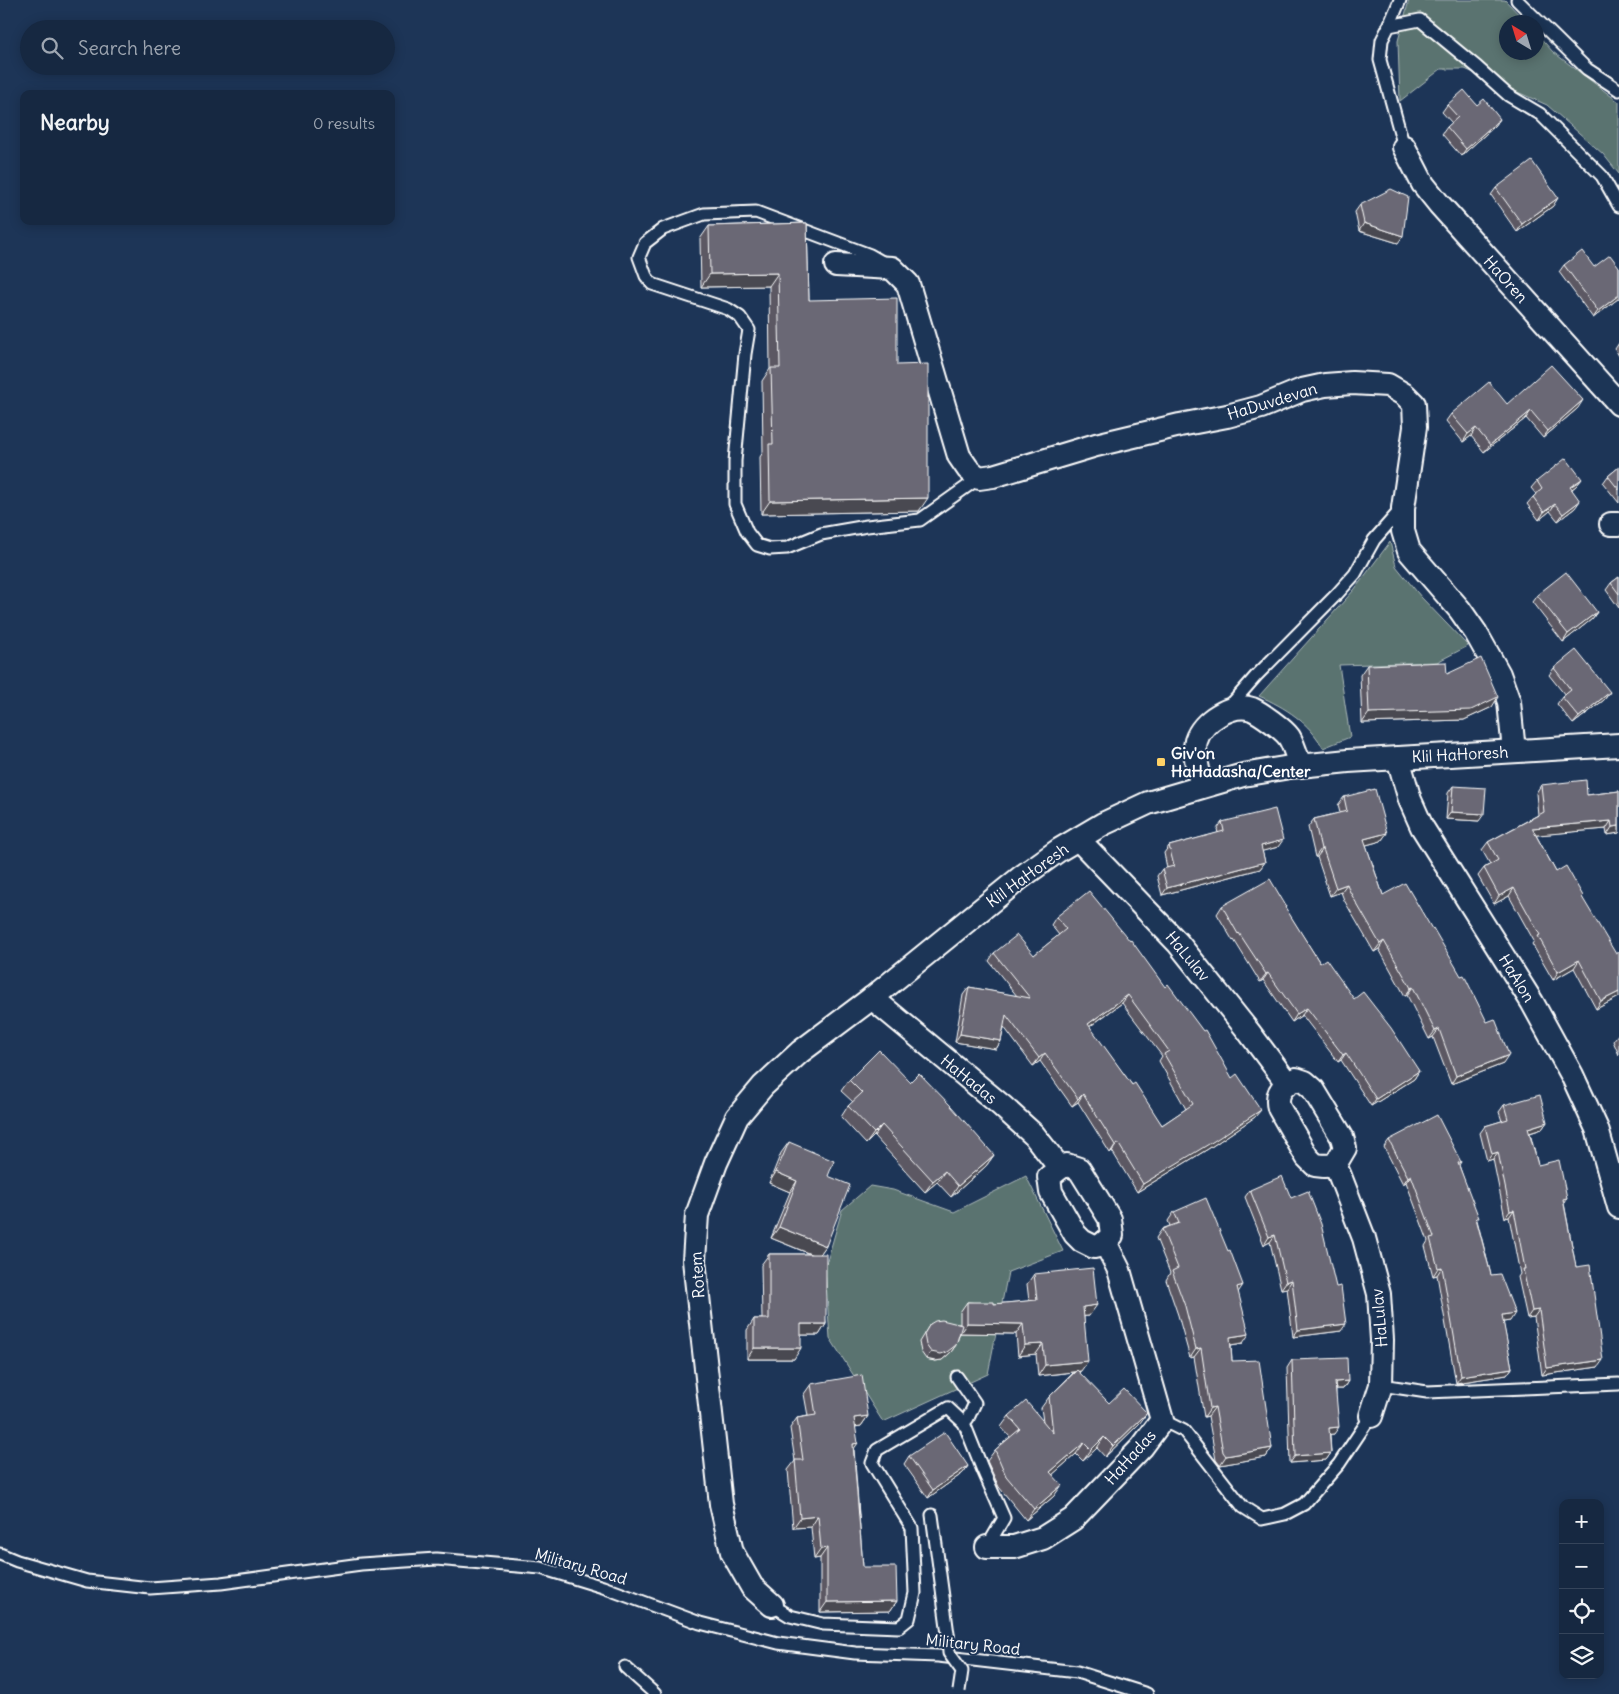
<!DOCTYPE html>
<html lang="en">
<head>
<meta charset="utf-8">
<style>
  :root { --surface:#162841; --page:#23344c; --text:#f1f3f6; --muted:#9ea6b1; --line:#35445a }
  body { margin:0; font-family:Delius,sans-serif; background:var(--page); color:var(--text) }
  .controls { position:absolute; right:15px; bottom:15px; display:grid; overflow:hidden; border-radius:10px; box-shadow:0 2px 12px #0003 }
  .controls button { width:45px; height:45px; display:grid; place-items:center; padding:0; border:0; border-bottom:1px solid var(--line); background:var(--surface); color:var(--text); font:25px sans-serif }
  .compass { position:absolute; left:1499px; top:15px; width:45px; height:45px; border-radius:50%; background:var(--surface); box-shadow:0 2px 12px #0003; rotate:322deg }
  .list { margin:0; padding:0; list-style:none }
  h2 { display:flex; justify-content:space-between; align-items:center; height:65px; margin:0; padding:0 20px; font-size:21px }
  h2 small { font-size:16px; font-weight:400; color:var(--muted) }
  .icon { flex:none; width:28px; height:28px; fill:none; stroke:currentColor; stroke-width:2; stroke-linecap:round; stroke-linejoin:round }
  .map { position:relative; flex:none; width:1619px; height:1694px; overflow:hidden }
  .search { position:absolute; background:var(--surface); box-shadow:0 2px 12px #0003; left:20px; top:20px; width:375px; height:55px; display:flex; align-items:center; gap:12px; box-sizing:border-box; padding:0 18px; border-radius:28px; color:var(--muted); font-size:19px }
  .panel { position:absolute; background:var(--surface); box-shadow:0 2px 12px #0003; left:20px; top:90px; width:375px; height:135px; border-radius:10px }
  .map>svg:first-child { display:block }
  .green { fill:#5a7370; stroke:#acb9b8 }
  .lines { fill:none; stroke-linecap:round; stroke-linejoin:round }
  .service-casing { stroke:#fff; stroke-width:15 }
  .minor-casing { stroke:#fff; stroke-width:26 }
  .service { stroke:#1d3557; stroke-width:11 }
  .minor { stroke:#1d3557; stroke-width:22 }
  .service-bridge-casing { stroke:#fff; stroke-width:15; stroke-linecap:butt }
  .service-bridge { stroke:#1d3557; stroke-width:11 }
  .wall { fill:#5b5964; stroke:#fff; fill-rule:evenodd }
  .shaded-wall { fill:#4a4951; stroke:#fff }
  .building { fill:#6a6874; stroke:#fff; fill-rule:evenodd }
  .poi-dot { fill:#ffd166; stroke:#1d3557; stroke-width:2 }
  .labels { text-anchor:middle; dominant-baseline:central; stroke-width:4; stroke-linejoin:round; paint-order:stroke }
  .street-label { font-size:16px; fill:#fff; stroke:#1d3557 }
  .poi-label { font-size:16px; font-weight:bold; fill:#fff; stroke:#1d3557; text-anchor:start }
</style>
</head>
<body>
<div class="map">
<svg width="1619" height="1694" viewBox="0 0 1619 1694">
  <rect width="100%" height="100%" fill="#1d3557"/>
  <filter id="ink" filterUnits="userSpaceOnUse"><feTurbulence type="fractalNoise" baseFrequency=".02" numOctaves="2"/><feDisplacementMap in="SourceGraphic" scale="10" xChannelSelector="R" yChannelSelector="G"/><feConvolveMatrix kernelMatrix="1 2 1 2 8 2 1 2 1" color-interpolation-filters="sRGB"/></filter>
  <g filter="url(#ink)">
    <!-- green -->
    <g class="green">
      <path d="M1409 0H1505L1526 22H1506V52H1536L1537 34 1553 52 1619 102V174L1603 154 1547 105 1465 69H1441L1400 101 1398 41Z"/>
      <path d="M1390 542 1396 566 1421 597 1468 646 1437 662 1339 665 1350 737 1323 748C1310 723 1285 707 1259 696L1354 590Z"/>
      <path d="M1026 1176 1063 1251 1008 1272 988 1374 883 1422 830 1338 825 1268 842 1210 870 1186 893 1190 954 1212Z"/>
    </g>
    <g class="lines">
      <defs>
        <g id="service">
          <path d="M1517 0 1587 69 1619 90"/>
          <path d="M1389 26 1400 0"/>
          <path d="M1404 147 1380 60 1382 40 1389 26 1420 20 1477 67 1508 95 1540 114 1602 176 1619 206"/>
          <path d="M884 263 870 255 756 212 704 214 663 229 645 243 639 257 646 276 652 284 728 309 740 317 749 330 745 354 735 461V504L747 532 757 545 770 549 787 548 821 534 867 526 920 520 979 478"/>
          <path d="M1228 708 1256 676 1337 594 1355 574 1374 540 1402 508"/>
          <path d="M957 1377 975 1403 968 1418 964 1423"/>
          <path d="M1381 1385 1427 1392 1619 1384"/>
          <path d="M1162 1420 1184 1431 1243 1507 1262 1519 1285 1514 1304 1504 1339 1464 1371 1416"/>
          <path d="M932 1515 948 1634"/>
          <path d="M0 1554 17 1561 87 1581 150 1588 221 1583 361 1564 436 1559 541 1568 603 1587 700 1623 778 1643 855 1653 938 1656 1077 1672 1147 1694"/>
          <path d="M772 1605 790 1616 823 1624 899 1627 909 1619 915 1593 912 1528 872 1463 877 1450 948 1408 964 1423 982 1468 1004 1518 987 1547"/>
          <path d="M625 1667 655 1694"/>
        </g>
        <g id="minor">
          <path d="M1404 147 1423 184 1439 204 1619 404"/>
          <path d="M836 265 892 268 908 284 959 456 968 469 979 478 993 476 1096 445 1180 425 1227 416 1261 407 1302 390 1325 385 1352 383 1388 385 1405 395 1414 404 1415 427 1403 508V531L1409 551 1460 610 1476 633 1499 674 1509 702 1514 751"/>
          <path d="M1611 524H1619"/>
          <path d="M1398 758 1410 800 1422 827 1532 1002 1572 1075 1597 1129 1619 1207"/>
          <path d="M1202 786C1199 774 1193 753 1196 741 1202 721 1232 702 1252 709 1261 713 1283 729 1289 737 1294 745 1297 757 1300 766"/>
          <path d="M1078 839 1178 943 1249 1032 1287 1083"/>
          <path d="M872 998 1002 1106 1034 1135 1060 1168"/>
          <path d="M1296 1079 1305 1082 1313 1089 1342 1137 1345 1148 1335 1165 1324 1166 1315 1165 1307 1157 1279 1108C1275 1093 1283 1085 1296 1079Z"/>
          <path d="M1067 1165 1079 1169 1110 1219 1112 1235 1103 1245 1094 1247 1082 1241 1075 1234 1051 1192 1049 1177 1060 1168Z"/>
          <path d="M1335 1165 1340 1176 1364 1238 1379 1294 1382 1340 1381 1385 1371 1416"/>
          <path d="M987 1547H1014L1043 1538 1073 1519 1142 1447 1162 1420 1119 1270 1105 1242"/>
          <path d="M772 1605 752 1587 732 1552 721 1504 694 1260 697 1215 716 1163 737 1117 763 1086 800 1052 872 998 1020 878 1059 850 1103 824 1148 803 1243 775 1290 767 1348 761 1619 745"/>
        </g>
      </defs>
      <!-- service casing -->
      <use href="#service" class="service-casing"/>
      <!-- minor casing -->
      <use href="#minor" class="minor-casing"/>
      <!-- service -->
      <use href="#service" class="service"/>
      <!-- minor -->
      <use href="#minor" class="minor"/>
      <defs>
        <path id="service-bridge" d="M948 1634 949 1653 962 1671 959 1691"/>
      </defs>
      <!-- service-bridge casing -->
      <use href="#service-bridge" class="service-bridge-casing"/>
      <!-- service-bridge -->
      <use href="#service-bridge" class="service-bridge"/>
    </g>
    <!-- wall -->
    <g class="wall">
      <path d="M1447 105H1477L1500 119 1495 126 1461 156 1442 134 1447 127 1452 123 1442 112Z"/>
      <path d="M1496 188 1553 206 1517 232 1491 195Z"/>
      <path d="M1360 205 1398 243 1359 231 1355 212Z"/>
      <path d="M807 223 809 300 897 365 919 511 761 514 760 457 763 452 762 381 770 369 769 286 701 287 700 239 709 226Z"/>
      <path d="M1564 265 1594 267H1619V298L1593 318 1559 272Z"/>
      <path d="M1619 343V356L1615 349Z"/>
      <path d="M1507 404 1578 408 1543 438 1526 418 1484 452 1471 436 1463 442 1446 421 1451 414Z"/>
      <path d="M1619 467V503L1603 483 1608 476Z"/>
      <path d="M1582 479 1576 486 1572 489 1575 508 1558 521 1550 511 1539 520 1527 504 1533 497 1536 494 1531 488 1537 481Z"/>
      <path d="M1619 577V608L1606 590 1611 583Z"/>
      <path d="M1537 595 1597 612 1592 619 1563 642 1532 602Z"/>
      <path d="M1367 665 1447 674 1492 707 1464 720 1362 723 1360 675Z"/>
      <path d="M1554 668 1610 692 1604 700 1573 724 1557 704 1562 697 1565 695 1549 675Z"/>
      <path d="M1541 785 1587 795 1619 791V833L1607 835 1606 829 1536 835 1556 872 1583 896 1582 897 1619 997 1596 1009 1574 968 1553 980 1532 944 1534 941 1509 896 1494 904 1478 876 1484 868 1490 864 1482 850 1488 842 1538 815 1536 793Z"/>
      <path d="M1453 786 1479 821 1446 819 1448 793Z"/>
      <path d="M1344 797 1387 833 1381 841 1366 845 1383 895 1503 1064 1451 1084 1433 1037 1429 1039 1407 995 1405 996 1379 949 1374 952 1344 900 1341 892 1330 896 1317 857H1315L1308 827 1314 819 1340 813 1338 805Z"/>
      <path d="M1222 822 1278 847 1262 851 1265 862 1260 869 1162 895 1157 876 1162 869 1167 868 1164 853 1169 846 1218 833 1217 829Z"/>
      <path d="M1222 906H1286L1285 908 1320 963 1419 1071 1414 1079 1371 1106 1341 1060 1338 1062 1302 1015 1292 1022 1263 980 1260 982 1234 940 1233 941 1217 914Z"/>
      <path d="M1056 917 1255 1117 1208 1149 1137 1192 1112 1151 1110 1153 1078 1102 1072 1106 1040 1061 1033 1066 1004 1027 1001 1041 996 1049 955 1042 963 995 969 987 1017 996 989 961 994 953 1034 955 1059 935 1051 925ZM1122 1003 1162 1056 1159 1061 1186 1109 1162 1125 1132 1085 1089 1027Z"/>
      <path d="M1619 1033V1055L1613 1041Z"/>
      <path d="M849 1080 910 1082 994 1155 986 1166 951 1197 937 1182 925 1192 874 1136 866 1144 841 1117 848 1106 853 1102 841 1091Z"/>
      <path d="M1504 1105 1547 1122 1542 1129 1530 1133 1538 1165 1567 1198 1564 1203 1576 1267 1598 1367 1542 1375 1534 1317 1527 1318 1518 1277 1520 1274 1509 1217 1505 1218 1493 1159 1487 1161 1480 1133 1485 1126 1502 1121 1499 1112Z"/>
      <path d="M1389 1140 1461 1162 1459 1165 1477 1220 1491 1275 1510 1321 1503 1322 1512 1368 1507 1375 1456 1383 1437 1275 1433 1276 1425 1246 1428 1241 1406 1182 1403 1184 1384 1147Z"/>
      <path d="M789 1142 828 1176 826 1246 820 1254 826 1324 819 1335H801L794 1359H747V1330L754 1319H762L761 1265 769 1254H810L771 1238 790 1192 769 1183 781 1153Z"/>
      <path d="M1250 1190 1341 1331 1293 1337 1287 1288 1281 1289 1270 1242 1264 1245 1245 1197Z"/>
      <path d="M1174 1212 1238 1292 1243 1343 1231 1345 1232 1361 1272 1448 1266 1457 1220 1465 1216 1460 1208 1416 1204 1417 1194 1357 1190 1358 1178 1315 1166 1280 1170 1273 1156 1238 1162 1229 1170 1226 1168 1221Z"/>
      <path d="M1034 1274 1089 1316H1084L1081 1371 1078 1372 1109 1403 1140 1423 1105 1457 1097 1448 1083 1461 1076 1454 1053 1474 1054 1496 1026 1520 999 1487 987 1461 995 1450 1010 1437 1001 1427 1009 1416 1043 1421 1041 1408 1049 1397 1074 1372 1038 1376 1036 1354 1018 1356 1016 1334 960 1333 956 1345 951 1352 942 1360 935 1361 926 1359 921 1352 919 1342 930 1324H960V1312L967 1302 994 1304 1029 1301 1027 1284Z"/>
      <path d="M1292 1360 1348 1381 1343 1389H1336L1334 1434H1330L1331 1453 1326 1460 1290 1463 1287 1368Z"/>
      <path d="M811 1384 868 1416 861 1426 855 1427 854 1449 863 1567 897 1601 890 1611 820 1612V1558L814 1559 811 1527 793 1528 788 1470 795 1461 790 1428 797 1418 808 1416 804 1394Z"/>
      <path d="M909 1456 968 1466 963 1473 928 1498 904 1464Z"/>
    </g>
    <!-- shaded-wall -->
    <g class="shaded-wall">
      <path d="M1500 119 1495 126 1461 156 1466 149Z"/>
      <path d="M1558 198 1553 206 1517 232 1522 224Z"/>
      <path d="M1364 223 1403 236 1398 243 1359 231Z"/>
      <path d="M778 273 769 286 701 287 710 274Z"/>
      <path d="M1619 295V298L1593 318 1598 311Z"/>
      <path d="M1583 400 1578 408 1543 438 1548 431Z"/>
      <path d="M1531 411 1526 418 1484 452 1490 445Z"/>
      <path d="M1476 428 1471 436 1463 442 1468 434Z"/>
      <path d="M1582 479 1576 486 1565 494 1570 487Z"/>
      <path d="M928 498 919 511 761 514 770 501Z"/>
      <path d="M1580 501 1575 508 1558 521 1563 514Z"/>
      <path d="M1555 504 1550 511 1539 520 1544 512Z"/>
      <path d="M1597 612 1592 619 1563 642 1568 634Z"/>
      <path d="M1610 692 1604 700 1573 724 1579 717Z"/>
      <path d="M1498 697 1492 707 1464 720 1362 723 1369 713Z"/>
      <path d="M1451 812 1484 814 1479 821 1446 819Z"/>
      <path d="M1611 821 1606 829 1527 836 1532 828Z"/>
      <path d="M1619 826V833L1607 835 1612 827Z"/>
      <path d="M1387 833 1381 841 1359 847 1364 839Z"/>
      <path d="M1283 840 1278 847 1256 853 1261 846Z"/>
      <path d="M1321 849H1323L1317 857H1315Z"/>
      <path d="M1265 862 1260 869 1162 895 1167 888Z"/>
      <path d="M1347 884 1341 892 1330 896 1336 888Z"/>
      <path d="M1514 888 1509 896 1494 904 1499 896Z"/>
      <path d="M1384 941 1379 949 1374 952 1380 944Z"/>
      <path d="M1579 960 1574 968 1553 980 1558 972Z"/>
      <path d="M1268 973 1263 980 1260 982 1266 974Z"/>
      <path d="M1413 987 1407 995 1405 996 1411 988Z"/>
      <path d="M1619 992V997L1596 1009 1601 1001Z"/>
      <path d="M1128 995 1122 1003 1082 1032 1088 1024Z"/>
      <path d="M1307 1008 1302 1015 1292 1022 1297 1014Z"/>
      <path d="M1439 1029 1433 1037 1429 1039 1435 1031Z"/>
      <path d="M960 1034 1001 1041 996 1049 955 1042Z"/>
      <path d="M1045 1053 1040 1061 1033 1066 1039 1058Z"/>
      <path d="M1346 1053 1341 1060 1338 1062 1343 1055Z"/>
      <path d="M1509 1055 1503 1064 1451 1084 1456 1076Z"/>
      <path d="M1419 1071 1414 1079 1371 1106 1376 1099Z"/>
      <path d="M1083 1094 1078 1102 1072 1106 1078 1099Z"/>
      <path d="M1261 1110 1255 1117 1208 1149 1137 1192 1143 1184Z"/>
      <path d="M1547 1122 1542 1129 1523 1135 1528 1128Z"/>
      <path d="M882 1125 874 1136 866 1144 874 1133Z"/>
      <path d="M1118 1143 1112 1151 1110 1153 1115 1145Z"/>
      <path d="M1498 1152 1493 1159 1487 1161 1492 1154Z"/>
      <path d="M994 1155 986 1166 951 1197 958 1186Z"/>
      <path d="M945 1171 937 1182 925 1192 933 1181Z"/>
      <path d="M776 1172 797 1181 790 1192 769 1183Z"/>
      <path d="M1411 1175 1406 1182 1403 1184 1408 1177Z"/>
      <path d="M1514 1210 1509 1217 1505 1218 1510 1211Z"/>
      <path d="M779 1227 826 1246 818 1257 771 1238Z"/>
      <path d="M1275 1235 1270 1242 1264 1245 1269 1237Z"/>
      <path d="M1442 1267 1437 1275 1433 1276 1438 1268Z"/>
      <path d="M1292 1280 1287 1288 1281 1289 1286 1282Z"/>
      <path d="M1243 1285 1237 1294V1287Z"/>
      <path d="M1097 1305 1089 1316 1076 1317 1083 1307Z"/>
      <path d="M1539 1310 1534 1317 1527 1318 1532 1311Z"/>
      <path d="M1515 1313 1510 1321 1497 1323 1502 1315Z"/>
      <path d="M967 1323 1023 1324 1016 1334 960 1333Z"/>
      <path d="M801 1324H826L819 1335H794Z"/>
      <path d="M1346 1324 1341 1331 1293 1337 1298 1330Z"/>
      <path d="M1249 1334 1243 1343 1224 1346 1230 1337Z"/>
      <path d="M1043 1344 1036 1354 1018 1356 1025 1345Z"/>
      <path d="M956 1345 951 1352 942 1360 935 1361 926 1359 931 1352Z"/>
      <path d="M754 1348H801L794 1359H747Z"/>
      <path d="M1201 1348 1194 1357 1190 1358 1196 1349Z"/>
      <path d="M1603 1360 1598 1367 1542 1375 1547 1368Z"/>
      <path d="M1088 1361 1081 1371 1038 1376 1045 1365Z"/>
      <path d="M1512 1368 1507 1375 1456 1383 1461 1376Z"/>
      <path d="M1348 1381 1343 1389H1330L1335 1382Z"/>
      <path d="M1215 1407 1208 1416 1204 1417 1210 1408Z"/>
      <path d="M1147 1413 1140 1423 1105 1457 1113 1446Z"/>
      <path d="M868 1416 861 1426 847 1428 854 1418Z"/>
      <path d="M1339 1427 1334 1434 1324 1435 1329 1428Z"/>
      <path d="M1104 1437 1097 1448 1083 1461 1091 1450Z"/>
      <path d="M858 1443 851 1453 853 1444Z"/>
      <path d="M1084 1443 1076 1454 1043 1483 1050 1472Z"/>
      <path d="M1272 1448 1266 1457 1220 1465 1226 1456Z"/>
      <path d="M1331 1453 1326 1460 1290 1463 1295 1456Z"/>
      <path d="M968 1466 963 1473 928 1498 933 1490Z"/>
      <path d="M1062 1485 1054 1496 1026 1520 1034 1509Z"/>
      <path d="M818 1516 811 1527 793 1528 800 1518Z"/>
      <path d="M827 1548 820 1558 814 1559 821 1549Z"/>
      <path d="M897 1601 890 1611 820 1612 827 1602Z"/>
    </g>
    <!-- building -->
    <g class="building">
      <path d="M1464 90 1477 105 1484 99 1500 119 1466 149 1447 127 1458 117 1447 105Z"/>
      <path d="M1532 161 1558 198 1522 224 1496 188Z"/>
      <path d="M1391 189 1408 197 1403 236 1364 223 1360 205Z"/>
      <path d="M807 223 809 300 897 298V365L928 364V498L770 501 769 444H773L771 368H780L778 273 710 274 709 226Z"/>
      <path d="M1582 251 1594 267 1610 255 1619 267V295L1598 311 1564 265Z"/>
      <path d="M1551 365 1583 400 1548 431 1531 411 1490 445 1476 428 1468 434 1451 414 1489 382 1507 404Z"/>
      <path d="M1566 458 1582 479 1570 487 1580 501 1563 514 1555 504 1544 512 1533 497 1542 489 1537 481Z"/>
      <path d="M1619 467V490L1608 476Z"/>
      <path d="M1566 572 1597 612 1568 634 1537 595Z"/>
      <path d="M1619 577V594L1611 583Z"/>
      <path d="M1576 650 1610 692 1579 717 1562 697 1571 690 1554 668Z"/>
      <path d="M1481 658 1498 697 1471 710 1369 713 1367 665 1446 662 1447 674Z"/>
      <path d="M1586 780 1587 795 1619 791V826L1612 827 1611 821 1532 828 1556 872 1566 866 1583 896 1582 897 1616 954 1619 952V992L1601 1001 1579 960 1558 972 1538 936 1540 935 1514 888 1499 896 1484 868 1498 860 1488 842 1544 812 1541 785Z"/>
      <path d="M1453 786 1486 788 1484 814 1451 812Z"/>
      <path d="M1375 789 1387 833 1364 839 1383 895 1405 883 1432 929 1433 928 1461 976 1464 975 1487 1022 1495 1019 1509 1055 1456 1076 1439 1029 1435 1031 1413 987 1411 988 1384 941 1380 944 1350 892 1347 884 1336 888 1323 849H1321L1314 819 1347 811 1344 797Z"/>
      <path d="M1275 809 1283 840 1261 846 1265 862 1167 888 1162 869 1174 866 1169 846 1224 831 1222 822Z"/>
      <path d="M1270 879 1286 906 1285 907 1320 963 1326 959 1354 999 1363 992 1391 1028 1419 1071 1376 1099 1346 1053 1343 1055 1307 1008 1297 1014 1268 973 1266 974 1239 933 1238 934 1222 906Z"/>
      <path d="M1089 891 1130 941 1131 940 1165 987 1168 984 1203 1031 1205 1030 1232 1078 1237 1074 1261 1110 1214 1141 1143 1184 1118 1143 1115 1145 1083 1094 1078 1099 1045 1053 1039 1058 1006 1015 1001 1041 960 1034 969 987 1030 998 994 953 1017 935 1034 955 1066 929 1056 917ZM1128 995 1169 1051 1164 1054 1193 1104 1162 1125 1135 1083 1132 1085 1088 1024Z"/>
      <path d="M879 1050 910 1082 919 1073 951 1106 994 1155 958 1186 945 1171 933 1181 882 1125 874 1133 848 1106 862 1093 849 1080Z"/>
      <path d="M1540 1095 1547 1122 1528 1128 1538 1165 1559 1160 1567 1198 1563 1199 1576 1267 1590 1265 1603 1360 1547 1368 1539 1310 1532 1311 1523 1269H1525L1514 1210 1510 1211 1498 1152 1492 1154 1485 1126 1508 1119 1504 1105Z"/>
      <path d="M1437 1115 1461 1162 1458 1163 1479 1218H1476L1491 1275 1500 1274 1515 1313 1502 1315 1512 1368 1461 1376 1442 1267 1438 1268 1430 1238 1434 1237 1411 1175 1408 1177 1389 1140Z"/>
      <path d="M789 1142 834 1161 828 1176 850 1185 826 1246 779 1227 797 1181 776 1172Z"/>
      <path d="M1282 1176 1291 1198 1308 1191 1321 1224 1336 1287 1341 1286 1346 1324 1298 1330 1292 1280 1286 1282 1275 1235 1269 1237 1250 1190Z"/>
      <path d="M1206 1198 1228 1251 1230 1250 1243 1285 1237 1287 1249 1334 1230 1337 1232 1361 1259 1360 1272 1448 1226 1456 1223 1452 1215 1407 1210 1408 1201 1348 1196 1349 1185 1306 1172 1271 1178 1268 1162 1229 1179 1223 1174 1212Z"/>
      <path d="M769 1254H826V1324H801V1348H754V1319H769Z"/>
      <path d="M1093 1268 1097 1305 1083 1307 1088 1361 1045 1365 1043 1344 1025 1345 1023 1324 967 1323V1302H994V1304L1037 1300 1034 1274Z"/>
      <path d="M942 1320 962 1325 956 1345 947 1352 941 1354 931 1352 926 1345 924 1334 930 1324 935 1321Z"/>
      <path d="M1347 1358 1348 1381 1335 1382 1339 1427 1329 1428 1331 1453 1295 1456 1292 1360Z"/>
      <path d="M1077 1370 1109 1403 1124 1389 1147 1413 1113 1446 1104 1437 1091 1450 1084 1443 1050 1472 1062 1485 1034 1509 1006 1476 995 1450 1020 1429 1009 1416 1026 1401 1053 1433 1049 1397Z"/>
      <path d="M862 1375 868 1416 854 1418 858 1443 853 1444 863 1567H896L897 1601 827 1602V1548L821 1549 818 1516 800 1518 795 1460H803L797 1418 816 1415 811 1384Z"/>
      <path d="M945 1432 968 1466 933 1490 909 1456Z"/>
    </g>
  </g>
  <!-- markers -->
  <rect class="poi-dot" x="1156" y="757" width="10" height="10" rx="2.5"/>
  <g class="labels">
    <!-- street labels -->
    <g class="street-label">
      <text transform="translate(1506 279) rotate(48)">HaOren</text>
      <text transform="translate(1272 401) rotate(-17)">HaDuvdevan</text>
      <text transform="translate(1460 754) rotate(-3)">Klil HaHoresh</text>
      <text transform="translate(1027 875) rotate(-36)">Klil HaHoresh</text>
      <text transform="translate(1188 956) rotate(50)">HaLulav</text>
      <text transform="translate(1517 978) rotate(58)">HaAlon</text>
      <text transform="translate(969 1079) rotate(39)">HaHadas</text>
      <text transform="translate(697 1275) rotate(-94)">Rotem</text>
      <text transform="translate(1379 1318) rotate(-95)">HaLulav</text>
      <text transform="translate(1130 1457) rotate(-48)">HaHadas</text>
      <text transform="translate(581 1566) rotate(16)">Military Road</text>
      <text transform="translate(973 1644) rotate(6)">Military Road</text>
    </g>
    <!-- poi labels -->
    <g class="poi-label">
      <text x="1171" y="753">Giv'on<tspan x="1171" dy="18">HaHadasha/Center</tspan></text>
    </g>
  </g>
</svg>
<div class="controls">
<button>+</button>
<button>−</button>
<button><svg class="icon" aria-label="locate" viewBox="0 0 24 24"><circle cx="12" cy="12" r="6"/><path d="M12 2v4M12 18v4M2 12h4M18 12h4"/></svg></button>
<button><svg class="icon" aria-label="layers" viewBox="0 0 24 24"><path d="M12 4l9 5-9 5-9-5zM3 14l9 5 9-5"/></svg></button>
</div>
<svg class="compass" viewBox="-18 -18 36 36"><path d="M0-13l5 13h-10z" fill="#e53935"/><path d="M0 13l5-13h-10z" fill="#9ea6b1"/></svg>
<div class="search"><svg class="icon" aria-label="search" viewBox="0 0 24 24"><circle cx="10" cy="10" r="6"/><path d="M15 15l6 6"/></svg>Search here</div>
<section class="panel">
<h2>Nearby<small>0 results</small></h2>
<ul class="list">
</ul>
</section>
</div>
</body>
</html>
